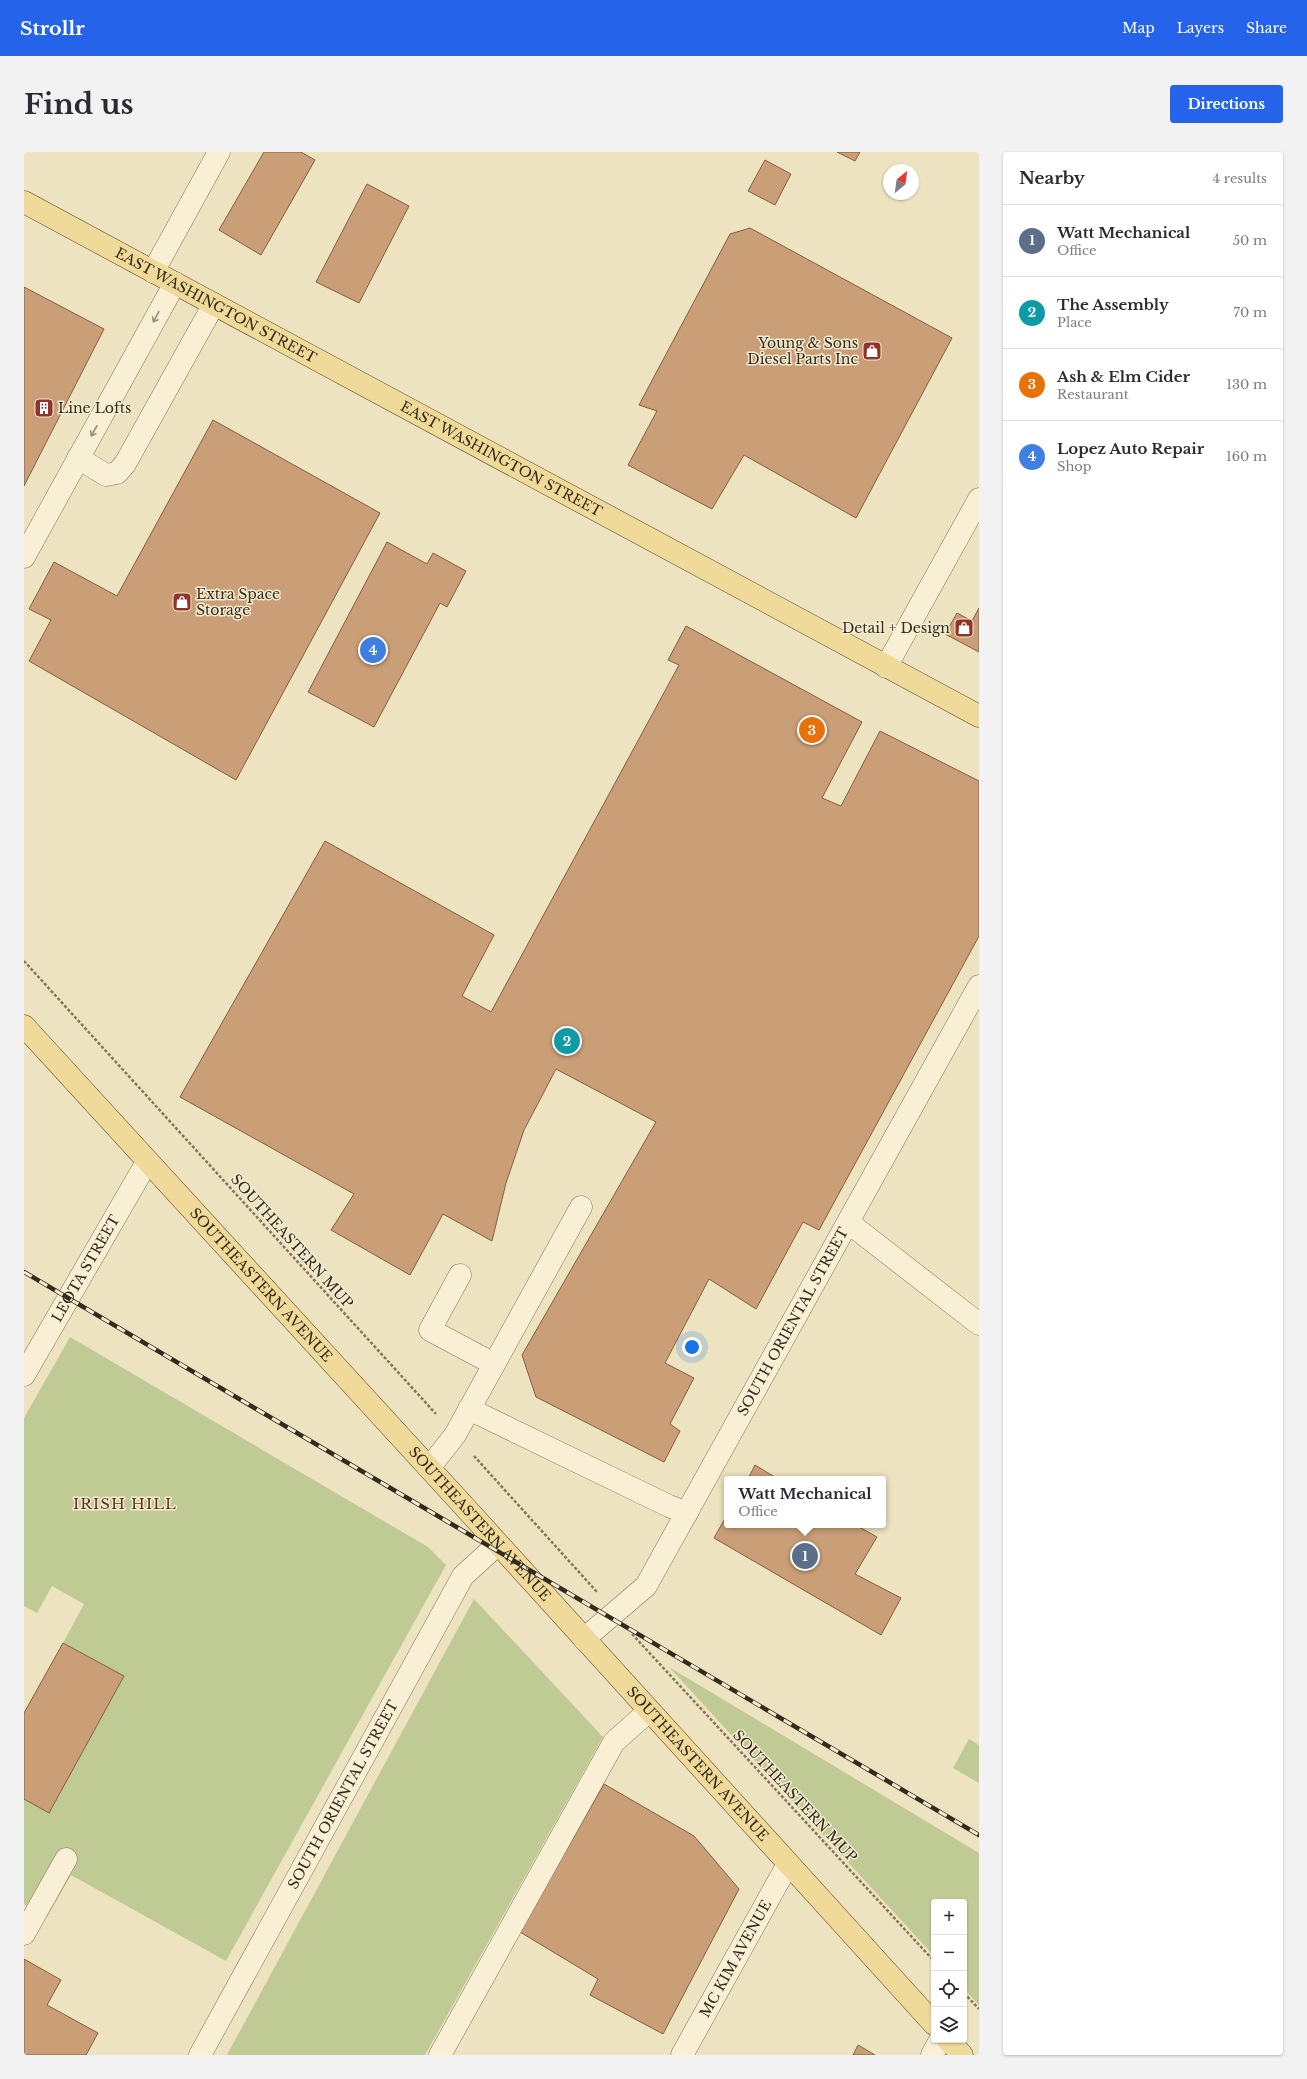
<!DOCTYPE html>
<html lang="en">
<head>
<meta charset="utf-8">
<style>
  :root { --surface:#fff; --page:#f2f2f3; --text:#2b2b33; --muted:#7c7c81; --line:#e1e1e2; --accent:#2563eb }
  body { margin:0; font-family:"Libre Baskerville",serif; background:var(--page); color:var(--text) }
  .controls { position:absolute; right:12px; bottom:12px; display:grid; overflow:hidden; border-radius:4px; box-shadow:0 1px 3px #0004 }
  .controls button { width:36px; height:36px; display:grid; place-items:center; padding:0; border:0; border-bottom:1px solid var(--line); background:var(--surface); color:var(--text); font:20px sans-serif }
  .compass { position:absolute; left:859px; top:12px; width:36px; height:36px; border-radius:50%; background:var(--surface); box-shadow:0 1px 3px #0004; rotate:29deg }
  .you { position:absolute; left:668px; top:1195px; width:14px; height:14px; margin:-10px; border:3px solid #fff; border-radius:50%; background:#1a73e8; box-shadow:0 0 0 6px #1a73e833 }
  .badge { display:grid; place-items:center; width:26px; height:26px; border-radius:50%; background:var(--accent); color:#fff; font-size:13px; font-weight:700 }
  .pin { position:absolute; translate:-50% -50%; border:2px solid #fff; box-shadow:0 1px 4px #0006 }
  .popup { position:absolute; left:700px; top:1324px; width:162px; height:52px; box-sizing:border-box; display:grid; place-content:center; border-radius:4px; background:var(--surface); filter:drop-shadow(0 1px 3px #0005); font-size:13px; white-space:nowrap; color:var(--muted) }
  .popup b { font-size:15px; color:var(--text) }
  .popup::after { content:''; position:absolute; left:50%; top:100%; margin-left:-8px; border:8px solid transparent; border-top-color:var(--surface) }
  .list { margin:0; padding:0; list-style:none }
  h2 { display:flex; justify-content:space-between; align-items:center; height:52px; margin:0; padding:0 16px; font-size:17px }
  h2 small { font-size:13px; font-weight:400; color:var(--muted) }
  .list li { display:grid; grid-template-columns:26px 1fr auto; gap:12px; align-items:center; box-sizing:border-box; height:72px; padding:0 16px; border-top:1px solid var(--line) }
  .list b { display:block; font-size:15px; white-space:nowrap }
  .list p { margin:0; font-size:13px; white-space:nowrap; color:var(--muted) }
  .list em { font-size:13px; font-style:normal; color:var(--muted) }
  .icon { flex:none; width:22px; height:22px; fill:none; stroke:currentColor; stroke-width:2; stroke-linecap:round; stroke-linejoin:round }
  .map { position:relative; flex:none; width:955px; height:1903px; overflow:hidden; border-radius:4px }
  header { display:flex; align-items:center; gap:24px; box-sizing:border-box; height:56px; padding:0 20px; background:var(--accent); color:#fff }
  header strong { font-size:19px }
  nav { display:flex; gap:22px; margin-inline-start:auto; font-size:14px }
  .intro { display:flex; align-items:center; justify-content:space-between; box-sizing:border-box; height:96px; padding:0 24px }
  h1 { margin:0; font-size:28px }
  .button { padding:10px 18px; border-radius:4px; background:var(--accent); color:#fff; font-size:14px; font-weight:700 }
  main { display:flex; gap:24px; padding:0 24px }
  aside { flex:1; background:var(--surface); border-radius:4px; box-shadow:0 1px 3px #0004 }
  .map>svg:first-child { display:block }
  .green { fill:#c0ca95 }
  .building { fill:#ca9f77; stroke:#845f3f }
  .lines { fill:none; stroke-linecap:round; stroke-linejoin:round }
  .minor-casing { stroke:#857459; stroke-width:23 }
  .major-casing { stroke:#53422d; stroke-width:23 }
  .path { stroke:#857459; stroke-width:2.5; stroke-dasharray:3 2; stroke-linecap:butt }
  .minor { stroke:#f8efd4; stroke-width:22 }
  .major { stroke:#f0da99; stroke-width:22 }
  .rail-casing { stroke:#352b1d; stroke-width:4.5 }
  .rail { stroke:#f4ecd0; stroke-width:3; stroke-dasharray:9; stroke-linecap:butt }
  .oneway { stroke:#968d78 }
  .labels { text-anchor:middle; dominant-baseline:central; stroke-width:3; stroke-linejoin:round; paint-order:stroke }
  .street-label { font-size:14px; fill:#352b1d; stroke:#f4ecd0 }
  .poi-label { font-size:14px; fill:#352b1d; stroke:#f4ecd0; text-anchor:end }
  .neighbourhood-label { font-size:15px; letter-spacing:1px; fill:#61301d; stroke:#f4ecd0 }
</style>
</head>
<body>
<header>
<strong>Strollr</strong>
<nav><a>Map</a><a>Layers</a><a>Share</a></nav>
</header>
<div class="intro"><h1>Find us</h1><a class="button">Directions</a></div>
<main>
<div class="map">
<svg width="955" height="1903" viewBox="0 0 955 1903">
  <rect width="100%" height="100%" fill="#ede3c1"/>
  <!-- green -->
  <g class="green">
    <path d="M46 1185 404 1395 422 1413 202 1809 47 1723 23 1765 0 1752V1647L25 1660 100 1524 39 1491 60 1452 28 1434 13 1461 0 1454V1266Z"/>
    <path d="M450 1447 579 1585 401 1903H203Z"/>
    <path d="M645 1515 955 1701V1853L940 1837V1750H910V1804Z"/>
    <path d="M945 1587 955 1593V1631L929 1616Z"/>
  </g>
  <!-- building -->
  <g class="building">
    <path d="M240 0H277L291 8 237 103 195 78Z"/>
    <path d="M813 0H836L831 9Z"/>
    <path d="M741 8 767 22 751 53 724 39Z"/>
    <path d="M343 32 385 54 335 151 292 130Z"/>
    <path d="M726 76 928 186 832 366 720 303 688 357 604 313 633 259 615 253 706 82Z"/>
    <path d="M0 135 80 177 0 334Z"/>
    <path d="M189 268 356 361 212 628 5 509 27 468 5 457 30 410 93 444Z"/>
    <path d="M363 390 403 412 409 401 442 419 423 455 416 451 350 575 284 540Z"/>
    <path d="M955 456V500L921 482 933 461 948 469Z"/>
    <path d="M662 474 838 570 798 646 817 654 856 579 955 629V784L795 1078 779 1070 732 1157 685 1127 641 1211 670 1226 646 1272 656 1279 640 1310 512 1245 498 1203 632 970 532 917 500 978 482 1031 468 1089 419 1062 386 1123 307 1078 330 1042 156 945 301 689 470 783 438 844 467 860 655 513 644 508Z"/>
    <path d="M731 1313 754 1327H724Z"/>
    <path d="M703 1363V1373H832L853 1385 831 1422 877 1446 857 1483 690 1386Z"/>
    <path d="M39 1491 100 1524 25 1661 0 1647V1561Z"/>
    <path d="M580 1632 670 1684 715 1737 639 1882 566 1843 574 1827 496 1780Z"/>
    <path d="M0 1807 37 1828 23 1853 74 1881 62 1903H0Z"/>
    <path d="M834 1893 851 1903H829Z"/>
  </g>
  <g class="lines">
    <defs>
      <g id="minor">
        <path d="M129 120 195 0"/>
        <path d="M54 306 82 323 93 321 101 312 190 152"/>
        <path d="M0 405 151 131"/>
        <path d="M862 515 955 347"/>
        <path d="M825 1071 955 1172"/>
        <path d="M436 1123 406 1178 470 1212"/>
        <path id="s1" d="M0 1223 123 1010"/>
        <path d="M445 1257 645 1354 663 1361"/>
        <path d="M405 1316 431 1283 557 1055"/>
        <path id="s2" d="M560 1487 622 1434 955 834"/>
        <path d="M0 1782 42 1707"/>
        <path id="s3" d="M176 1903 439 1424 474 1392"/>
        <path d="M416 1903 590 1590 625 1559"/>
        <path id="s4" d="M658 1903 764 1712"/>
        <path d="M908 1903 916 1888"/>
      </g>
      <g id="major">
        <path id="s5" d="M0 50 955 564"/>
        <path id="s6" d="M0 874 449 1364 910 1872"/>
        <path d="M924 1888 938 1903"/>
      </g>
    </defs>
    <!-- minor casing -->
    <use href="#minor" class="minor-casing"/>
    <!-- major casing -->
    <use href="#major" class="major-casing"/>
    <!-- path -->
    <g class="path">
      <path d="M0 809 412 1262"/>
      <path d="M450 1304 573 1440"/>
      <path d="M608 1482 910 1809"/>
      <path d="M940 1841 955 1857"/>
    </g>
    <!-- minor -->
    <use href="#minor" class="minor"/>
    <!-- major -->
    <use href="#major" class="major"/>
    <defs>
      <path id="rail" d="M0 1120 955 1683"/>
    </defs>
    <!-- rail casing -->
    <use href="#rail" class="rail-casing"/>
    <!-- rail -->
    <use href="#rail" class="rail"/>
  </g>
  <!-- one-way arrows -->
  <defs><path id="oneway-shaft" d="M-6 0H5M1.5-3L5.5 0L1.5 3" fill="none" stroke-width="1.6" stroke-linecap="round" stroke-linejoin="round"/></defs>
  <g class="oneway">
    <use href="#oneway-shaft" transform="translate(132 165) rotate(118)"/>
    <use href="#oneway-shaft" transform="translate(70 279) rotate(119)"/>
  </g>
  <!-- icons -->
  <defs>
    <symbol id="shop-square" viewBox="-11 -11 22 22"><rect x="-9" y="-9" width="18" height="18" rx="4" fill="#93312b" stroke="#f4ecd0"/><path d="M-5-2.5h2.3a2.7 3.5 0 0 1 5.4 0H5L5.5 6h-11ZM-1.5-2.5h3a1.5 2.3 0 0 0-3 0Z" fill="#fff"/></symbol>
    <symbol id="building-square" viewBox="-11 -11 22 22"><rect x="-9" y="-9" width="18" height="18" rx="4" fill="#93312b" stroke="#f4ecd0"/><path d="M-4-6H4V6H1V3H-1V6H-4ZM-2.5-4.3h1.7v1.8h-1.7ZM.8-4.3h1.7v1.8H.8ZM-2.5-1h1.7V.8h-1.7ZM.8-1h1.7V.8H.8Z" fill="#fff"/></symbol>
  </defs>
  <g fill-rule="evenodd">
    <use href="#shop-square" x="837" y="188" width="22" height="22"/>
    <use href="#building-square" x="9" y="245" width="22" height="22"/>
    <use href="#shop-square" x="147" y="439" width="22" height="22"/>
    <use href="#shop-square" x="929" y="465" width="22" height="22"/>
  </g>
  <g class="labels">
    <!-- street labels -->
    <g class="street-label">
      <text stroke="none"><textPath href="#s5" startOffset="218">EAST WASHINGTON STREET</textPath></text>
      <text stroke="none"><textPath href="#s5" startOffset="542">EAST WASHINGTON STREET</textPath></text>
      <text transform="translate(268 1089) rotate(48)">SOUTHEASTERN MUP</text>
      <text stroke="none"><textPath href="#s1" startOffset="123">LEOTA STREET</textPath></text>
      <text stroke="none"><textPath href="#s6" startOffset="351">SOUTHEASTERN AVENUE</textPath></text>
      <text stroke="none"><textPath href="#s2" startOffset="384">SOUTH ORIENTAL STREET</textPath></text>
      <text stroke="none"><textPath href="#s6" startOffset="675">SOUTHEASTERN AVENUE</textPath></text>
      <text stroke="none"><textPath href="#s6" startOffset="999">SOUTHEASTERN AVENUE</textPath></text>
      <text stroke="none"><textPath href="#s3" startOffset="297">SOUTH ORIENTAL STREET</textPath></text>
      <text transform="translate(771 1644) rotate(47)">SOUTHEASTERN MUP</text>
      <text stroke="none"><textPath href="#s4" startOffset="110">MC KIM AVENUE</textPath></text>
    </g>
    <!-- poi labels -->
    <g class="poi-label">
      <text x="834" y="191">Young &amp; Sons<tspan x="834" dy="16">Diesel Parts Inc</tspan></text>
      <text x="34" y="256" text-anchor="start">Line Lofts</text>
      <text x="172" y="442" text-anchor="start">Extra Space<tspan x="172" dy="16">Storage</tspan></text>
      <text x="926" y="476">Detail + Design</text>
    </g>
    <!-- neighbourhood labels -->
    <g class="neighbourhood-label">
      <text x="101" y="1351">IRISH HILL</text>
    </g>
  </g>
</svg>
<div class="controls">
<button>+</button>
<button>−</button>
<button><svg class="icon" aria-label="locate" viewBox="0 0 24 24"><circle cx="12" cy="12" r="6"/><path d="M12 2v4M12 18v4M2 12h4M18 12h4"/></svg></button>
<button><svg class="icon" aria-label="layers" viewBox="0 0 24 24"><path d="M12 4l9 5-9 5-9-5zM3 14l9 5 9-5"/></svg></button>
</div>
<svg class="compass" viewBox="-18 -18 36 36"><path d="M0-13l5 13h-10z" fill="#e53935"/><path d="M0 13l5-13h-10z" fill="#7c7c81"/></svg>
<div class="you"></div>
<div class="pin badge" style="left:781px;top:1404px;background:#5c6f8a">1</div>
<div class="popup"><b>Watt Mechanical</b>Office</div>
<div class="pin badge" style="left:543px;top:889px;background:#0f9aa8">2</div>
<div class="pin badge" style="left:788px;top:578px;background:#e8710a">3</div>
<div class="pin badge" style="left:349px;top:498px;background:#3f7fe0">4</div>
</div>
<aside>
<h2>Nearby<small>4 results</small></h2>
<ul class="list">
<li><span class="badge" style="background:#5c6f8a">1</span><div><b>Watt Mechanical</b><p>Office</p></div><em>50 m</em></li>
<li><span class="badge" style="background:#0f9aa8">2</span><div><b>The Assembly</b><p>Place</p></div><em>70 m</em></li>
<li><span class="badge" style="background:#e8710a">3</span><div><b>Ash &amp; Elm Cider</b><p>Restaurant</p></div><em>130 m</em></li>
<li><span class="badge" style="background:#3f7fe0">4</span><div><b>Lopez Auto Repair</b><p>Shop</p></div><em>160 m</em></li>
</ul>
</aside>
</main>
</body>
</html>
